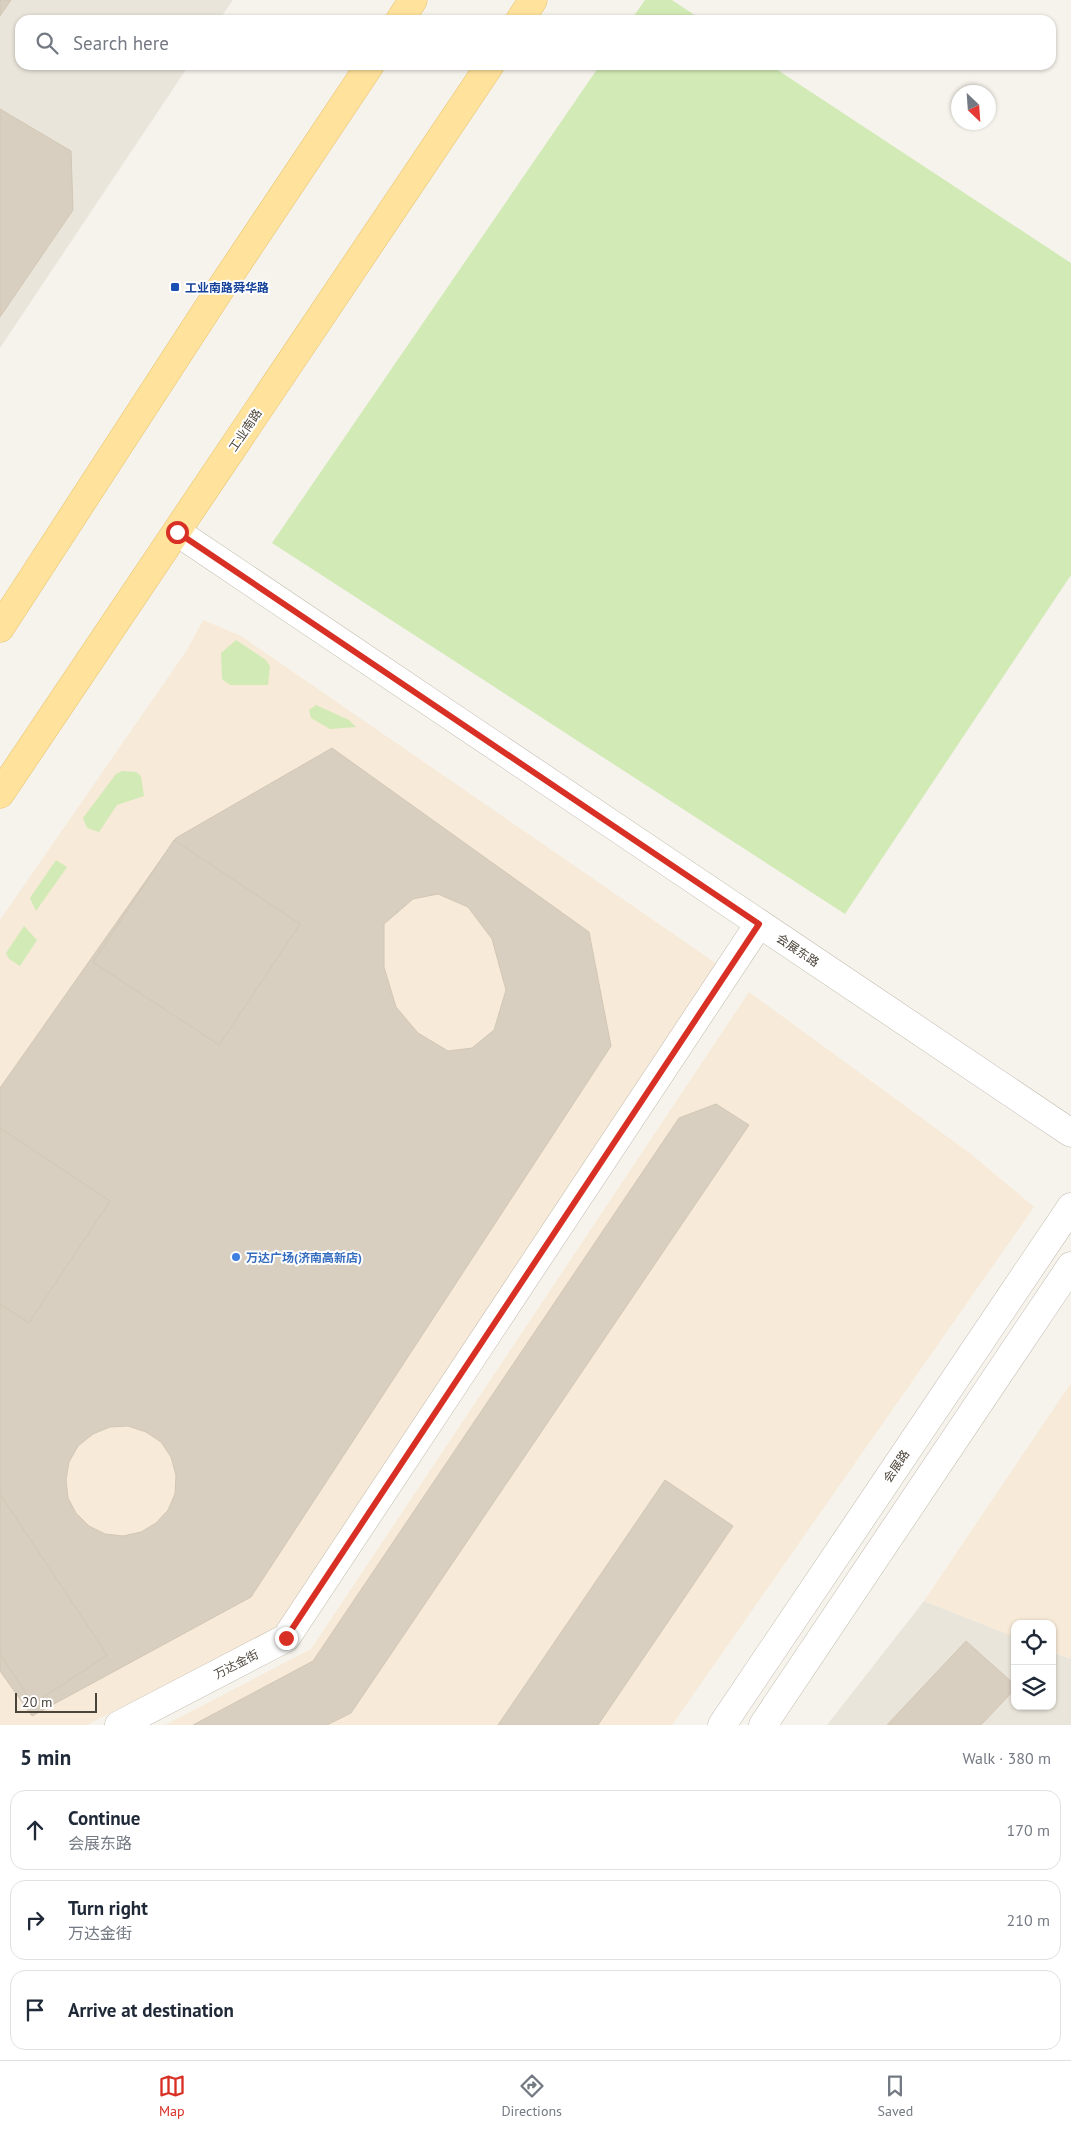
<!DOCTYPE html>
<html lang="en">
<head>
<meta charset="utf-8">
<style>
  :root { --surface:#fff; --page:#f6f6f7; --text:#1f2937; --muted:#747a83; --line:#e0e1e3; --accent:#d93025 }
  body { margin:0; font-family:"PT Sans","Noto Sans SC",sans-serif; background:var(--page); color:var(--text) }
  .controls { position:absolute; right:15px; bottom:15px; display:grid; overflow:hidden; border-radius:10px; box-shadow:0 1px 4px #0004 }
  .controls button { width:45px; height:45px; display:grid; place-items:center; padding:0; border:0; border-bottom:1px solid var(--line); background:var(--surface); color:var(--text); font:25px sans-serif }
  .compass { position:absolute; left:951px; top:85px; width:45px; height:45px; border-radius:50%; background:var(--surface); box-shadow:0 1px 4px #0004; rotate:155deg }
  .scale { position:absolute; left:15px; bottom:12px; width:82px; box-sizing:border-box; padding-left:5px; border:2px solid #4b4439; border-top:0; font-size:14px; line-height:18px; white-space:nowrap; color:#4b4439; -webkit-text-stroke:4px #fff; paint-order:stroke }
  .stop { position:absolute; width:15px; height:15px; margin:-11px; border:4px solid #d93025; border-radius:50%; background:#fff }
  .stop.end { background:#d93025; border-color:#fff; box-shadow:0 1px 5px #0008 }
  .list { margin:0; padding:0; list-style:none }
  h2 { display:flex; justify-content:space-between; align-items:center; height:65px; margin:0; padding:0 20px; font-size:21px }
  h2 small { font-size:16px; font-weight:400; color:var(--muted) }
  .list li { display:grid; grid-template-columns:32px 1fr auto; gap:15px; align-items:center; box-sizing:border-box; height:80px; margin:0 10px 10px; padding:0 10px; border:1px solid var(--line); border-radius:15px }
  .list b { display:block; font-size:19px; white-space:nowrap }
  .list p { margin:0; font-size:16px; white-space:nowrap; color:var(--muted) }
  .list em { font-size:16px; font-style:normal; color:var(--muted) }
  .icon { flex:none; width:28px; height:28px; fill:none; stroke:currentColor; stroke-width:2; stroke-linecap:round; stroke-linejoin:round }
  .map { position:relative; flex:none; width:1071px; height:1725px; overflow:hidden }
  .search { position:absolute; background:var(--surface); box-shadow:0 1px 4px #0004; left:15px; right:15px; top:15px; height:55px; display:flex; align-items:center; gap:12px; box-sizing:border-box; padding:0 18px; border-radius:15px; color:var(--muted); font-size:19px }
  .sheet { height:335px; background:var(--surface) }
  nav { display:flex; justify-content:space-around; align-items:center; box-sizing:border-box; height:70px; border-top:1px solid var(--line); background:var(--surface); font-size:14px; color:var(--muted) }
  nav a { display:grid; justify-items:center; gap:2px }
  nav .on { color:var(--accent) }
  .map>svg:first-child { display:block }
  .residential { fill:#eae5da }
  .commercial { fill:#f7ead8 }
  .green { fill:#d2eab5 }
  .building { fill:#d8cfc1; stroke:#d3c7b4; fill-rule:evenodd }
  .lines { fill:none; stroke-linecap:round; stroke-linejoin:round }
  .minor-casing { stroke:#c2bbae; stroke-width:29 }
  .major-casing { stroke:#e6c16a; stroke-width:29 }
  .minor { stroke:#fff; stroke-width:28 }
  .major { stroke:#ffe39c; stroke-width:28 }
  .route { stroke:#d93025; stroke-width:6 }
  .transit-dot { fill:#1a4fb4; stroke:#fff; stroke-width:2 }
  .shop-dot { fill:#3f7fe0; stroke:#fff; stroke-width:2 }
  .labels { text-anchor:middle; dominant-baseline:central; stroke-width:4; stroke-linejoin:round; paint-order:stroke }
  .transit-label { font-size:12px; font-weight:bold; fill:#164399; stroke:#fff; text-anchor:start }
  .street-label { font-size:12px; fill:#4b4439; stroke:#fff }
  .shop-label { font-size:12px; font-weight:bold; fill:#366cbe; stroke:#fff; text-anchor:start }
</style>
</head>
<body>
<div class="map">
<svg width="1071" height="1725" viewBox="0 0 1071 1725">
  <rect width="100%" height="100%" fill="#f6f3ec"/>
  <!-- residential -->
  <g class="residential">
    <path d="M0 0H233L219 20H20V65H189L0 348Z"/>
    <path d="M924 1601 1015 1637V1706H1052V1652L1071 1659V1725H827Z"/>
  </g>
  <!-- commercial -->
  <g class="commercial">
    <path d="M203 620 241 636 717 964 281 1625 87 1725H0V920L187 650Z"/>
    <path d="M749 992 971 1154 1034 1207 672 1725H165L311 1649Z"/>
    <path d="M1071 1383V1659L1052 1652V1624H1015V1637L924 1601Z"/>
  </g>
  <!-- green -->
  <g class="green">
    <path d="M645 0H672L702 20H631Z"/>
    <path d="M600 65H770L1071 263V575L845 914 272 543Z"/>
    <path d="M236 640 266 660 270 666 268 685H230L222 679 221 653Z"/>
    <path d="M316 705 349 720 356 727 330 729 311 718 309 710Z"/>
    <path d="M122 771 136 772 141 776 144 796 117 805 99 832 87 828 83 818 116 774Z"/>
    <path d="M56 860 67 867 36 911 30 898Z"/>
    <path d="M24 926 37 940 20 966 9 959 6 953Z"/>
  </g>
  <!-- building -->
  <g class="building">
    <path d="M0 0H11L0 16Z"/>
    <path d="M0 109 71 151 73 210 0 317Z"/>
    <path d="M332 748 589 932 611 1046 251 1597 32 1716 0 1671V1088L176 838ZM438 894 468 907 492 939 506 990 494 1030 472 1048 448 1051 418 1033 396 1007 384 967V924L413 899ZM128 1426 146 1432 161 1442 171 1457 176 1475 175 1494 168 1510 156 1523 141 1532 123 1536 105 1534 89 1526 76 1513 68 1498 66 1480 69 1462 78 1446 93 1434 110 1427Z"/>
    <path d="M174 840 300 924 219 1045 93 962Z"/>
    <path d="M716 1104 749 1125 351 1713 327 1725H193L313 1661 679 1118Z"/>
    <path d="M0 1128 110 1201 29 1323 0 1304Z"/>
    <path d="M665 1480 733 1526 598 1725H498Z"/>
    <path d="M0 1494 107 1655 33 1704 0 1654Z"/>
    <path d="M966 1641 1015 1685V1689L981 1725H887Z"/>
  </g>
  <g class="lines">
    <defs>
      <g id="minor">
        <path d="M177 532 1071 1133"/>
        <path d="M119 1725 286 1638 759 924"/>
        <path d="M722 1725 1071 1207"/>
        <path d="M763 1725 1071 1266"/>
      </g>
      <g id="major">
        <path d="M400 20 413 0"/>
        <path d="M520 20 533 0"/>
        <path d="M0 628 221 288 370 65"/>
        <path d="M0 794 490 65"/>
      </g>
    </defs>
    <!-- minor casing -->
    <use href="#minor" class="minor-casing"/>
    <!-- major casing -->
    <use href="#major" class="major-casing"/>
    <!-- minor -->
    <use href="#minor" class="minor"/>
    <!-- major -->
    <use href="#major" class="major"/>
  </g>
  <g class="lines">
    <!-- route -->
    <path class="route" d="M177 532 759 924 286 1638"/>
  </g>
  <!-- markers -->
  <rect class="transit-dot" x="170" y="282" width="10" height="10" rx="2.5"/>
  <circle class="shop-dot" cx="236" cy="1257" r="5"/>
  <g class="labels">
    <!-- transit labels -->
    <g class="transit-label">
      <text x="185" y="287">工业南路舜华路</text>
    </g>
    <!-- street labels -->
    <g class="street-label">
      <text transform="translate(245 430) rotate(-56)">工业南路</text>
      <text transform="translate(798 950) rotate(34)">会展东路</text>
      <text transform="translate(896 1466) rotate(-56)">会展路</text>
      <text transform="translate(236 1664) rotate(-27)">万达金街</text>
    </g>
    <!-- shop labels -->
    <g class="shop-label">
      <text x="246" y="1257">万达广场(济南高新店)</text>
    </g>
  </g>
</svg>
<div class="controls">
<button><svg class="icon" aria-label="locate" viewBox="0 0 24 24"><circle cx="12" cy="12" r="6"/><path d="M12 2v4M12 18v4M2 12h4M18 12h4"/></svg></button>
<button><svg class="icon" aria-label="layers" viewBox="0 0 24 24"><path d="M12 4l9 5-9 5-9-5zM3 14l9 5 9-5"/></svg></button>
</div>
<svg class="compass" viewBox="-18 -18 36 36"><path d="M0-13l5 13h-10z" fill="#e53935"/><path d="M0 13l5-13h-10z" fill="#747a83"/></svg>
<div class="scale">20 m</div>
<div class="stop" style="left:177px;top:532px"></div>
<div class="stop end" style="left:286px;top:1638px"></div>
<div class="search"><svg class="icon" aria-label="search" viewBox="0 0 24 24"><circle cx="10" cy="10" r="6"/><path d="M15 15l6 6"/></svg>Search here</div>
</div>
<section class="sheet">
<h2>5 min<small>Walk · 380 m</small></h2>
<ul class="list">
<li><svg class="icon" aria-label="ahead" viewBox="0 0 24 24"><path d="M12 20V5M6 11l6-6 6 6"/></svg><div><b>Continue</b><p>会展东路</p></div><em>170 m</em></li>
<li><svg class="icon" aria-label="right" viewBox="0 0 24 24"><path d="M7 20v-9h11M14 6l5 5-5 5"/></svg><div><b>Turn right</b><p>万达金街</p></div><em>210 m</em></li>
<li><svg class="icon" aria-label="arrive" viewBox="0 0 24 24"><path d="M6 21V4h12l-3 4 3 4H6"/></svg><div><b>Arrive at destination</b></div></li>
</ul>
</section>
<nav>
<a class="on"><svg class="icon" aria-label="map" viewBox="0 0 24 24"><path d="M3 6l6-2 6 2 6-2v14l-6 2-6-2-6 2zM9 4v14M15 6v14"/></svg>Map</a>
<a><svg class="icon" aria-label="directions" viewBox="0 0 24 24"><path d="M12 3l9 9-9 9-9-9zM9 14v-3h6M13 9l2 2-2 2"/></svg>Directions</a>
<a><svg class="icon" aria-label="saved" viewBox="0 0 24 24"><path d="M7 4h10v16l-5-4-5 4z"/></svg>Saved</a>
</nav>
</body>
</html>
